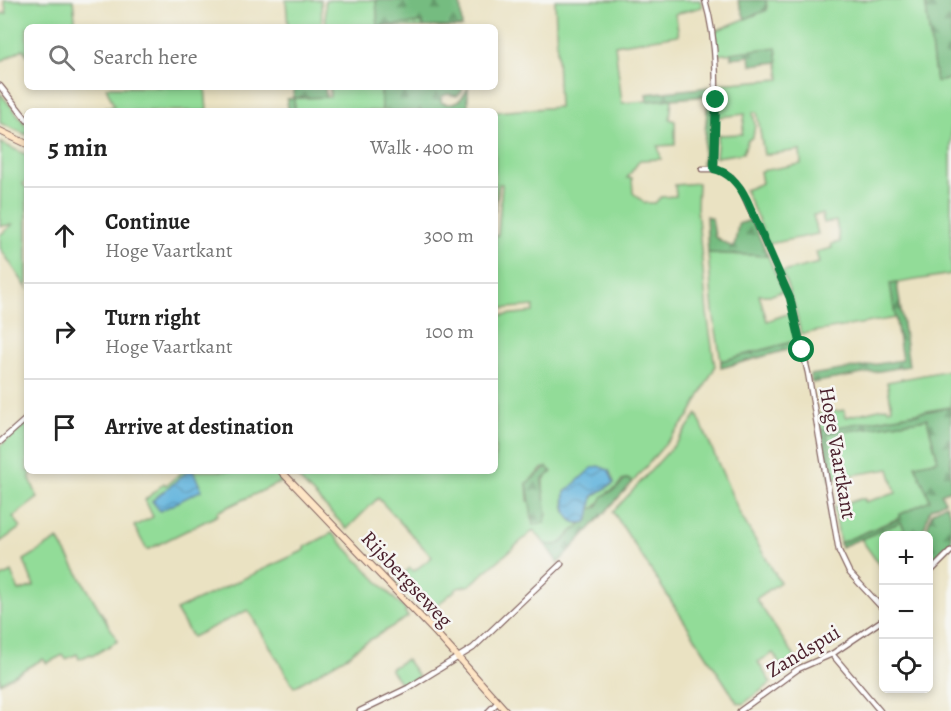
<!DOCTYPE html>
<html lang="en">
<head>
<meta charset="utf-8">
<style>
  :root { --surface:#fff; --page:#f2f2f2; --text:#222; --muted:#767676; --line:#e0e0e0 }
  body { margin:0; font-family:Alegreya,serif; background:var(--page); color:var(--text) }
  .controls { position:absolute; right:18px; bottom:18px; display:grid; overflow:hidden; border-radius:9px; box-shadow:0 3px 9px #0003 }
  .controls button { width:54px; height:54px; display:grid; place-items:center; padding:0; border:0; border-bottom:2px solid var(--line); background:var(--surface); color:var(--text); font:30px sans-serif }
  .stop { position:absolute; width:18px; height:18px; margin:-14px; border:4px solid #0b8043; border-radius:50%; background:#fff }
  .stop.end { background:#0b8043; border-color:#fff; box-shadow:0 2px 6px #0008 }
  .list { margin:0; padding:0; list-style:none }
  h2 { display:flex; justify-content:space-between; align-items:center; height:78px; margin:0; padding:0 24px; font-size:26px }
  h2 small { font-size:20px; font-weight:400; color:var(--muted) }
  .list li { display:grid; grid-template-columns:39px 1fr auto; gap:18px; align-items:center; box-sizing:border-box; height:96px; padding:0 24px; border-top:2px solid var(--line) }
  .list b { display:block; font-size:22px; white-space:nowrap }
  .list p { margin:0; font-size:20px; white-space:nowrap; color:var(--muted) }
  .list em { font-size:20px; font-style:normal; color:var(--muted) }
  .icon { flex:none; width:33px; height:33px; fill:none; stroke:currentColor; stroke-width:2; stroke-linecap:round; stroke-linejoin:round }
  .map { position:relative; flex:none; width:951px; height:711px; overflow:hidden }
  .search { position:absolute; background:var(--surface); box-shadow:0 3px 9px #0003; left:24px; top:24px; width:474px; height:66px; display:flex; align-items:center; gap:15px; box-sizing:border-box; padding:0 21px; border-radius:9px; color:var(--muted); font-size:22px }
  .panel { position:absolute; background:var(--surface); box-shadow:0 3px 9px #0003; left:24px; top:108px; width:474px; height:366px; border-radius:9px }
  .map>svg:first-child { display:block }
  .green { fill:#92dc98; stroke:#6e7e62; stroke-width:1.5; fill-rule:evenodd }
  .forest { fill:url(#forest-firs); stroke:#606e56; stroke-width:1.5 }
  .water { fill:url(#water-waves); stroke:#566a84; stroke-width:1.5 }
  .lines { fill:none; stroke-linecap:round; stroke-linejoin:round }
  .street-casing { stroke:#826360; stroke-width:7 }
  .secondary-casing { stroke:#826360; stroke-width:8 }
  .street { stroke:#fff; stroke-width:4.5 }
  .secondary { stroke:#fee5c5; stroke-width:6 }
  .route { stroke:#0b8043; stroke-width:8 }
  .labels { text-anchor:middle; dominant-baseline:central; stroke-width:5; stroke-linejoin:round; paint-order:stroke }
  .street-label { font-size:21px; fill:#4a1f2b; stroke:#f6f6f2 }
</style>
</head>
<body>
<div class="map">
<svg width="951" height="711" viewBox="0 0 951 711">
  <defs>
    <pattern id="forest-firs" width="22" height="20" patternUnits="userSpaceOnUse" patternTransform="scale(1.5)"><rect width="22" height="20" fill="#75bc80"/><path d="M5 1l3.5 6h-7zM16 11l3.5 6h-7z" fill="#629869"/></pattern>
    <pattern id="water-waves" width="16" height="10" patternUnits="userSpaceOnUse" patternTransform="scale(1.5)"><rect width="16" height="10" fill="#62b4dd"/><path d="M0 5q4-4 8 0t8 0" fill="none" stroke="#5392b3"/></pattern>
  </defs>
  <rect width="100%" height="100%" fill="#f6f6f2"/>
  <filter id="ink" filterUnits="userSpaceOnUse"><feTurbulence type="fractalNoise" baseFrequency=".0167" numOctaves="2"/><feDisplacementMap in="SourceGraphic" scale="12" xChannelSelector="R" yChannelSelector="G"/><feConvolveMatrix kernelMatrix="1 2 1 2 8 2 1 2 1" color-interpolation-filters="sRGB"/></filter>
  <filter id="wash" filterUnits="userSpaceOnUse"><feTurbulence type="fractalNoise" baseFrequency=".008" numOctaves="4" result="noise"/><feDisplacementMap in="SourceGraphic" scale="24" xChannelSelector="R" yChannelSelector="G"/><feGaussianBlur stdDeviation="1.35" result="paint"/><feColorMatrix in="noise" values="0 0 0 0 0 0 0 0 0 0 0 0 0 0 0 0 0 1.4 0 .05"/><feComposite in="paint" operator="in"/></filter>
  <g filter="url(#wash)">
    <rect width="100%" height="100%" fill="#eae2c2"/>
    <!-- green -->
    <g class="green">
      <path d="M4 0H73L76 27H27V55L23 49 0 62V14L7 13Z"/>
      <path d="M286 0H321L322 27H288Z"/>
      <path d="M325 0H376L378 26 423 23V27H326Z"/>
      <path d="M555 0H700L702 7 675 14 679 35 615 45 622 103 672 99 670 119 675 121V145L658 146 661 159 640 160 627 178H632L633 193 645 203H655L661 197 676 196 675 185 698 183 697 208 707 313 715 367 689 416 632 483 631 480 625 479 621 481 617 488 608 492 594 509H590L593 496 614 483 611 474 583 478 565 492C563 506 564 519 579 524V527C562 536 567 549 545 544L534 530 470 585 458 588 430 611 420 602H416L396 581 410 568 414 571 432 557 378 498 347 529 291 471H495V316L533 312 534 306 495 309V236L498 235 502 184H499L495 212V112L559 107ZM543 468 551 472C542 480 542 483 544 495L528 501 527 483Z"/>
      <path d="M766 0H925L936 82 951 79V274L891 284 896 318 801 334 794 304 782 272 819 263 816 252 832 248 831 244 840 242 836 221 824 223 822 214 813 215 818 234 769 244 745 190 762 183 760 171 801 164 800 150 764 155 757 112H753L755 125 753 137 748 140 743 153 716 157 718 135 742 134 745 114 719 117 718 84 780 79 776 48 717 55 715 31 767 10Z"/>
      <path d="M106 87H205L207 111H106V107L114 106Z"/>
      <path d="M330 87H381L382 111H295L294 98 330 97Z"/>
      <path d="M0 93 27 126V135L0 123Z"/>
      <path d="M1 143 27 155V181L23 184 27 189V288L0 248V235L12 225 0 226Z"/>
      <path d="M708 253 768 256 783 291 772 295H759L767 321 790 313 796 341 721 361 713 311Z"/>
      <path d="M949 370 951 379V407L821 430 818 414 844 410 846 417 887 407 888 409 892 408 887 382Z"/>
      <path d="M697 414 740 514 780 582 756 599 799 663 786 673 773 653 758 662 771 683 743 704 737 702 613 512 678 441Z"/>
      <path d="M927 419 938 461 916 465 931 500 899 515V518L840 543 834 507 860 499H865V502L896 493 889 469 834 478 826 434Z"/>
      <path d="M27 422V471H31L30 479 38 498 13 517 21 527 0 542V446Z"/>
      <path d="M183 471H188L152 501 202 490 193 471H273L283 481 217 512 218 515 147 550 134 526 153 517 145 500 164 483 166 485Z"/>
      <path d="M901 522 907 535 884 536 883 570 861 539Z"/>
      <path d="M332 533 406 611 405 612 408 617 358 647 351 654 294 687 248 610 192 637 176 610 305 550V547Z"/>
      <path d="M58 539 118 641 92 656 91 654 79 659 77 654 66 659 63 655 47 663 43 659 0 683V578L11 572 19 591 34 586 24 560Z"/>
      <path d="M406 659 419 677 403 686 390 669Z"/>
    </g>
    <!-- forest -->
    <g class="forest">
      <path d="M376 0H460L462 27H423L422 23 378 26Z"/>
      <path d="M738 0H766L767 10 745 19Z"/>
      <path d="M925 0H951V79L936 82Z"/>
      <path d="M776 47 778 62 751 65 750 56 731 58V53Z"/>
      <path d="M293 87H325L326 97 294 98 295 111H288L287 99 294 98Z"/>
      <path d="M381 87H463L462 91 457 96 448 94 442 96 441 102C454 109 464 98 468 87V111H382Z"/>
      <path d="M709 87V96L647 101 646 94Z"/>
      <path d="M708 101 713 103 711 164H702Z"/>
      <path d="M706 216 712 218 715 237 732 247 735 243 738 224 748 221 750 217 768 256 708 253Z"/>
      <path d="M897 283 909 366 812 383 810 375 902 360 890 284Z"/>
      <path d="M796 341 798 347 721 368V361Z"/>
      <path d="M951 407V490L941 494 945 501 930 509 922 535H907L901 522 841 547 840 543 899 519V515L930 500 915 465 938 460 927 419 827 434 834 478 830 479 821 430Z"/>
      <path d="M547 467 552 472 543 479 542 483 547 514 544 523 533 525 527 483Z"/>
      <path d="M625 479 631 480 632 483 558 563 545 544C568 549 561 536 579 527V524L586 522 589 518 590 509 597 507 603 496 617 488Z"/>
      <path d="M946 504 951 515V545L932 562 929 555 928 536 925 535 932 512Z"/>
    </g>
    <!-- water -->
    <g class="water">
      <path d="M598 466 609 470 614 483 593 496 589 518 586 522C566 528 564 507 565 492L592 468Z"/>
      <path d="M188 471H193L202 490 160 511 152 501Z"/>
    </g>
  </g>
  <g filter="url(#ink)">
    <g class="lines">
      <defs>
        <g id="street">
          <path d="M705 0C721 54 715 113 714 169"/>
          <path d="M0 86 27 120"/>
          <path d="M702 169H717L731 177 741 189 790 298 808 373 839 551 849 572 884 610"/>
          <path d="M0 442 27 418"/>
          <path d="M928 574 951 551"/>
          <path d="M832 654 880 711"/>
          <path d="M360 711 408 688 473 648 561 564"/>
          <path d="M489 711 498 702"/>
          <path d="M740 711 798 669 832 654 884 619"/>
        </g>
        <g id="secondary">
          <path d="M0 131 27 144"/>
          <path d="M281 471 437 634 506 711"/>
        </g>
      </defs>
      <!-- street casing -->
      <use href="#street" class="street-casing"/>
      <!-- secondary casing -->
      <use href="#secondary" class="secondary-casing"/>
      <!-- street -->
      <use href="#street" class="street"/>
      <!-- secondary -->
      <use href="#secondary" class="secondary"/>
    </g>
  </g>
  <g class="lines" filter="url(#ink)">
    <!-- route -->
    <path class="route" d="M716 100 714 169C729 172 740 186 747 200L790 298 802 350"/>
  </g>
  <g class="labels">
    <!-- street labels -->
    <g class="street-label">
      <text transform="translate(838 453) rotate(80)">Hoge Vaartkant</text>
      <text transform="translate(407 579) rotate(47)">Rijsbergseweg</text>
      <text transform="translate(803 651) rotate(-31)">Zandspui</text>
    </g>
  </g>
</svg>
<div class="controls">
<button>+</button>
<button>−</button>
<button><svg class="icon" aria-label="locate" viewBox="0 0 24 24"><circle cx="12" cy="12" r="6"/><path d="M12 2v4M12 18v4M2 12h4M18 12h4"/></svg></button>
</div>
<div class="stop" style="left:802px;top:350px"></div>
<div class="stop end" style="left:716px;top:100px"></div>
<div class="search"><svg class="icon" aria-label="search" viewBox="0 0 24 24"><circle cx="10" cy="10" r="6"/><path d="M15 15l6 6"/></svg>Search here</div>
<section class="panel">
<h2>5 min<small>Walk · 400 m</small></h2>
<ul class="list">
<li><svg class="icon" aria-label="ahead" viewBox="0 0 24 24"><path d="M12 20V5M6 11l6-6 6 6"/></svg><div><b>Continue</b><p>Hoge Vaartkant</p></div><em>300 m</em></li>
<li><svg class="icon" aria-label="right" viewBox="0 0 24 24"><path d="M7 20v-9h11M14 6l5 5-5 5"/></svg><div><b>Turn right</b><p>Hoge Vaartkant</p></div><em>100 m</em></li>
<li><svg class="icon" aria-label="arrive" viewBox="0 0 24 24"><path d="M6 21V4h12l-3 4 3 4H6"/></svg><div><b>Arrive at destination</b></div></li>
</ul>
</section>
</div>
</body>
</html>
